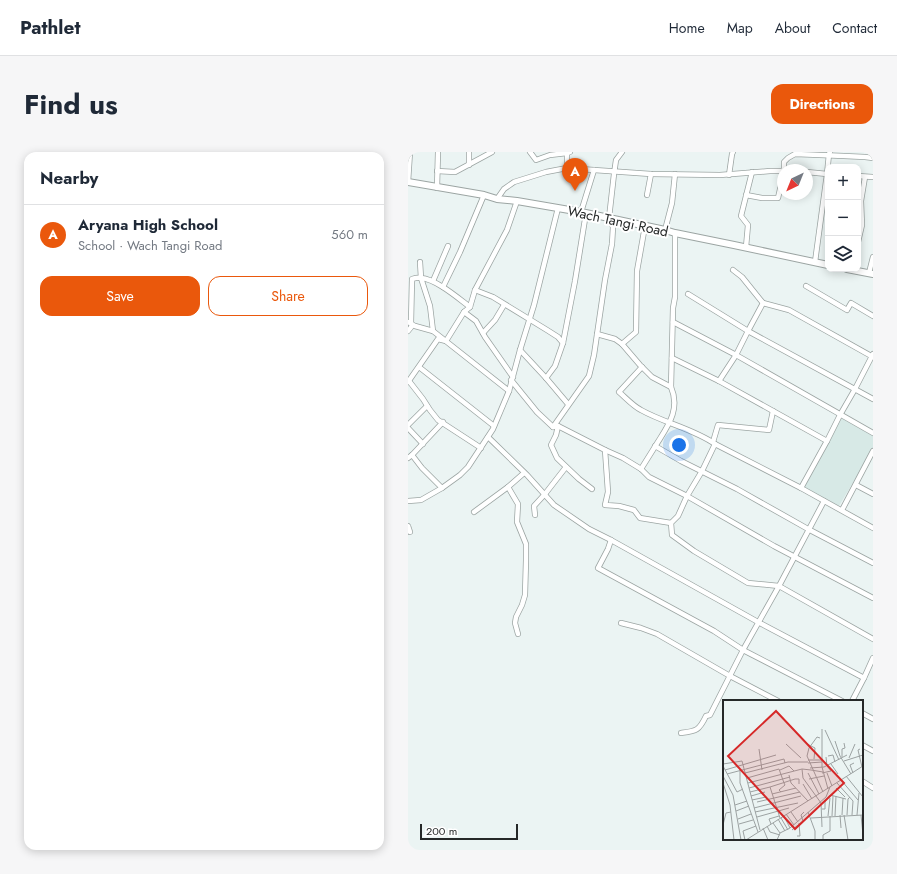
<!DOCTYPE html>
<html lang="en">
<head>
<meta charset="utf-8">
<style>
  :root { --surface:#fff; --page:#f6f6f7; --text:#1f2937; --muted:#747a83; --line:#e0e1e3; --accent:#ea580c }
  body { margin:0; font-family:Jost,sans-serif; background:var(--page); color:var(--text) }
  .controls { position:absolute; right:12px; top:12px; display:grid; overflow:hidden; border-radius:8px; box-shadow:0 2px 10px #0003 }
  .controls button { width:36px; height:36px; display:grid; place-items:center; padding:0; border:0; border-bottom:1px solid var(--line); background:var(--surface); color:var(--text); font:20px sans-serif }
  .compass { position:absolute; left:369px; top:12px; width:36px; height:36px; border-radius:50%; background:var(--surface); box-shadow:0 2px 10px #0003; rotate:223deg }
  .scale { position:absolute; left:12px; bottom:10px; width:98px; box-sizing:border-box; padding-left:4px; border:2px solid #252828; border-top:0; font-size:11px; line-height:14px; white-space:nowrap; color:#252828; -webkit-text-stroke:3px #fff; paint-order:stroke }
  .you { position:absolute; left:271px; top:293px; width:14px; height:14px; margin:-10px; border:3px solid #fff; border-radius:50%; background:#1a73e8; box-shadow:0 0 0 6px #1a73e833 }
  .badge { display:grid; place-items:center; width:26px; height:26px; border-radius:50%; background:var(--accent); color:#fff; font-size:13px; font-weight:700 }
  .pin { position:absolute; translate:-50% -33px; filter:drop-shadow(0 1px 2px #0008) }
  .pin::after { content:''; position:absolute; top:21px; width:14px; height:12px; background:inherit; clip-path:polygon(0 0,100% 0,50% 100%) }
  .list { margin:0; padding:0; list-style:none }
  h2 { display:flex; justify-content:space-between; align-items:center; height:52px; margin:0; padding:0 16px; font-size:17px }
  h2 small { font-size:13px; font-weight:400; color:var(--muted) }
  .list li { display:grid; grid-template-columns:26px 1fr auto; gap:12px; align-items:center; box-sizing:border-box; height:60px; padding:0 16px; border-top:1px solid var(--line) }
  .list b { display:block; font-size:15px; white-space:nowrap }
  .list p { margin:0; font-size:13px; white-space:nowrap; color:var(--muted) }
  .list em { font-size:13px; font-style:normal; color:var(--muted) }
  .actions { display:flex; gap:8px; padding:12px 16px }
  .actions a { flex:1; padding:9px 0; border:1px solid var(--accent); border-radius:12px; text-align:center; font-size:14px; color:var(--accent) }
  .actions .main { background:var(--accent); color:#fff }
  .icon { flex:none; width:22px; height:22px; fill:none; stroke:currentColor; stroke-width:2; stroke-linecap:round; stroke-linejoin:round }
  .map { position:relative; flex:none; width:465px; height:698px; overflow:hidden; border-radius:12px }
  header { display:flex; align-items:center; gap:24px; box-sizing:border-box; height:56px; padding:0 20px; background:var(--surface); border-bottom:1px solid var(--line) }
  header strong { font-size:19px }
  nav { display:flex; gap:22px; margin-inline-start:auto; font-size:14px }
  .intro { display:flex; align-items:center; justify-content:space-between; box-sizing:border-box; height:96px; padding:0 24px }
  h1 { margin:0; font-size:28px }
  .button { padding:10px 18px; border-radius:12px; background:var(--accent); color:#fff; font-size:14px; font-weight:700 }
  main { display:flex; gap:24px; padding:0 24px }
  aside { flex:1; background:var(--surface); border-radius:12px; box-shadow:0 2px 10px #0003 }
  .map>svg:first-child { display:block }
  .built { fill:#d7e9e6 }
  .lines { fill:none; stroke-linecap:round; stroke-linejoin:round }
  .minor-casing { stroke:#9ca5a3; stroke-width:6 }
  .major-casing { stroke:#9ca5a3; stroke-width:8 }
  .minor { stroke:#fff; stroke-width:4.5 }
  .major { stroke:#fff; stroke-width:6 }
  .labels { text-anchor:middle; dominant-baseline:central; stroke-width:4; stroke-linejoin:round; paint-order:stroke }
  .street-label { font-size:14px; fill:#252828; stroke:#fff }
  .inset-road { fill:none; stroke:#9ca2a2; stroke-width:1 }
  .view { fill:#d62828; fill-opacity:0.15; stroke:#d62828; stroke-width:2 }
  .inset-edge { fill:none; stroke:#252828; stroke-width:2 }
</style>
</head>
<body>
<header>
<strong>Pathlet</strong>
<nav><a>Home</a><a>Map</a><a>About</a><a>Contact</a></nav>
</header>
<div class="intro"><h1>Find us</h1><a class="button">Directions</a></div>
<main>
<aside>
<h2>Nearby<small></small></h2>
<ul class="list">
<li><span class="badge">A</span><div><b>Aryana High School</b><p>School · Wach Tangi Road</p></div><em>560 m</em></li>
</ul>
<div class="actions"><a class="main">Save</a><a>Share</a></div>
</aside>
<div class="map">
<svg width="465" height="698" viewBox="0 0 465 698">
  <rect width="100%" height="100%" fill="#ebf4f3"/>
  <!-- built -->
  <path class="built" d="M433 266 465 283V297L431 354 396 336Z"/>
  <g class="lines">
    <defs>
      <g id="minor">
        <path d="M61 0V13"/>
        <path d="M122 0 128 8 142 3 159 1 162 0"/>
        <path d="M159 16V1"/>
        <path d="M376 18V10L380 6 387 2 436 4 457 5 465 6"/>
        <path d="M29 19 47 20 84 0"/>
        <path d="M399 20 419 22H420"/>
        <path d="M419 22 421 2 422 0"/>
        <path d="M321 23 324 2 325 0"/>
        <path d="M450 24 465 25"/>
        <path d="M0 30 2 0"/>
        <path d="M29 36 30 0"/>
        <path d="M239 43 243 22"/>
        <path d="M338 43 354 46H370L375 24"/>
        <path d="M89 47 96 37 106 30 138 20 159 16 186 18 243 22 312 23 362 19H375"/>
        <path d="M173 60 186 18"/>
        <path d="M257 78 264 51 267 22"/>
        <path d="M450 90 454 73 453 49 457 25"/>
        <path d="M338 95 340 73 333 64 344 20"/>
        <path d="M12 110 13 126 22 154 25 179"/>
        <path d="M407 110 419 22"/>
        <path d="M325 118 334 125 355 151 381 158 465 205"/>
        <path d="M461 121 465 105"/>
        <path d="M25 129 40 94"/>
        <path d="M398 134 439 158 443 151 465 164"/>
        <path d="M35 135 52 100 76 43"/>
        <path d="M67 138 85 145 139 178 150 185 155 191"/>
        <path d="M280 142 340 179 465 247"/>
        <path d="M56 160 68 169 77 185 105 225"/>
        <path d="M0 170 7 174 25 179 101 239"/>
        <path d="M265 170 328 203 465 281"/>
        <path d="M0 179 4 174 3 171 4 127C7 126 10 125 13 126 28 127 50 146 62 155"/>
        <path d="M75 181 87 168 96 153"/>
        <path d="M189 182 207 187 214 192 232 213 244 225 263 235"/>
        <path d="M214 192 228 180 229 119 237 74"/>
        <path d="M112 198 138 226 160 252"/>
        <path d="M465 202 447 237 432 263 419 289 393 336 465 376"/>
        <path d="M264 206 311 229 419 289"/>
        <path d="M11 215 86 274"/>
        <path d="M234 215 211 240C218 246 225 254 233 258 256 271 286 277 307 292L393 336"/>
        <path d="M138 226 147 214 155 191 167 129 178 61"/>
        <path d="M103 228 129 260 145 275 150 274 197 298 215 306 233 317 241 325 279 344 366 394 465 446"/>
        <path d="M1 229 15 247 22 258 30 268 73 296"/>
        <path d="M311 229 328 203 340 179 355 151"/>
        <path d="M0 230 30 187 38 189 56 160 62 155 67 138 99 78 109 49"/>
        <path d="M0 273 19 254"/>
        <path d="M150 274 148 283 143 293 149 306 171 327 184 337"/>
        <path d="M145 275 181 224 186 203 197 128 204 92 205 75 201 66 206 22 208 8 214 0"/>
        <path d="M0 276 15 292"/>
        <path d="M80 285 119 323 146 353 181 377 203 388 350 470 456 526"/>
        <path d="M305 290 310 273 361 278 365 259"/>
        <path d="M307 292 294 319 279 344 270 364 263 371 264 383 286 399 340 431 371 434 465 487"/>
        <path d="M247 294 273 309 329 337 400 377 465 411"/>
        <path d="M197 298 200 340 197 353 211 354 226 358 232 366 263 371"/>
        <path d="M4 303 14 316 34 336"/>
        <path d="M0 306 4 303 35 270"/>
        <path d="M233 317C238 309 243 301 248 293 259 275 273 258 263 235L265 156 267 145V81"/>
        <path d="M448 333 465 342"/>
        <path d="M100 335 110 352 109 370 118 392V408L117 443 114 453 108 465 107 471 110 482"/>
        <path d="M0 349 13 348 34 336 52 323 60 315 85 277 101 239 112 198 126 153 150 56"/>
        <path d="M434 358 465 299"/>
        <path d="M66 360 100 335 116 321"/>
        <path d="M127 363 126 354 137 342 158 315"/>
        <path d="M0 374 2 380"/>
        <path d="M203 388 200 397 190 416 306 479 335 498 434 549"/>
        <path d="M213 471 233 476 249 482 322 524 370 549"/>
        <path d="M444 549 456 526 465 506"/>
        <path d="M454 561 465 567"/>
        <path d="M273 581C288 579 291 579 298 564L302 563 335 498 371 434 416 349"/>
        <path d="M454 593 465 599"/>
        <path d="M454 629 465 636"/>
      </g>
      <g id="major">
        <path d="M0 30 76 43 89 47 109 49 173 60 257 78 267 81 326 93 420 113"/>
        <path d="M439 117 465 122"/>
      </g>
    </defs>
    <!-- minor casing -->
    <use href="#minor" class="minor-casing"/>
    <!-- major casing -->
    <use href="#major" class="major-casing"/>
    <!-- minor -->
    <use href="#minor" class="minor"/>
    <!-- major -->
    <use href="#major" class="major"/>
  </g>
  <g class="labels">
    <!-- street labels -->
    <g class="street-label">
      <text transform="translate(210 69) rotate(12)">Wach Tangi Road</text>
    </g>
  </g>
  <!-- overview -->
  <g transform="translate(315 548)">
    <rect width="140" height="140" fill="#ebf4f3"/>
    <path class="inset-road" d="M99 29V67L105 89M102 30 116 60M97 38 94 37 86 48 84 56 100 92M112 41 117 56 128 74M63 44 78 58M84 44 92 48 91 59M36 49 39 70M137 49 135 50 139 67M105 56 110 55 112 62M119 57V49L122 48 121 43M126 58 132 44M85 60H99M121 61 140 55M85 63 99 62M0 64 19 61 37 130M108 64 115 74M0 66 14 92 20 89M87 68 101 67 124 55M79 69 80 78 98 103 99 127M2 70 53 55M17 70V83L35 132M57 70 66 66 71 71M88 70 100 72M22 73 65 62H85M85 73 96 94M99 73 108 71 104 66 103 57M104 73 109 86M130 73 127 65 131 63M4 74 61 59 62 63M66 75 68 83 85 101M0 76 10 95 18 140M123 76 140 97M24 78 56 69 61 83M86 79 101 76M118 80 135 100M0 83 7 105 11 140M25 83 79 69 88 70M114 83 130 101M80 84 89 99M47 87 72 79H76V84M26 88 67 77M113 88 122 97M27 92 47 87 57 118M58 92 56 90 62 85 61 83M49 94 73 88M28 96 42 92M29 100 43 97M34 102 77 92M12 105 24 101M31 108 78 96M99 109H102V102L107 95 123 99M13 111 26 106M32 112 75 103M68 112 75 122M85 112 92 131V140M63 114 71 125M117 115 118 128M119 115 120 98M121 115 125 140M124 115 125 99 127 97M129 115 130 101M134 115 136 93M138 115 140 135M61 116 67 128M105 116 107 98M109 116 110 96M112 116 113 96M34 117 66 108M58 118 65 130M88 118 140 115M15 119 28 114M55 119 62 131M50 123 57 133M16 124 30 120M48 124 46 119 56 116M0 125 3 113 8 112M44 126 47 132 57 135M40 128 45 140M69 130 80 121 78 115 81 112M74 136H77L76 123M100 139V135L107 131V116M22 140 20 131 33 126M23 140 140 66M54 140 57 133 67 128 103 97 107 87"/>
    <path class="view" d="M53 11 121 83 72 129 5 56Z"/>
    <rect width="140" height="140" class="inset-edge"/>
  </g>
</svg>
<div class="controls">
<button>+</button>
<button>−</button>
<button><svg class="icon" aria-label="layers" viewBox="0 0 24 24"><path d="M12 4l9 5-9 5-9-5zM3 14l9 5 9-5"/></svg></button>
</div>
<svg class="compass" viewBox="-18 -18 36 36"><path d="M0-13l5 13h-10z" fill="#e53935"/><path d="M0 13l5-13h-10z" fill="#747a83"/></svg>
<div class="scale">200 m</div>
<div class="you"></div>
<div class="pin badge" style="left:167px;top:39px">A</div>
</div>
</main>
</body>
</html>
